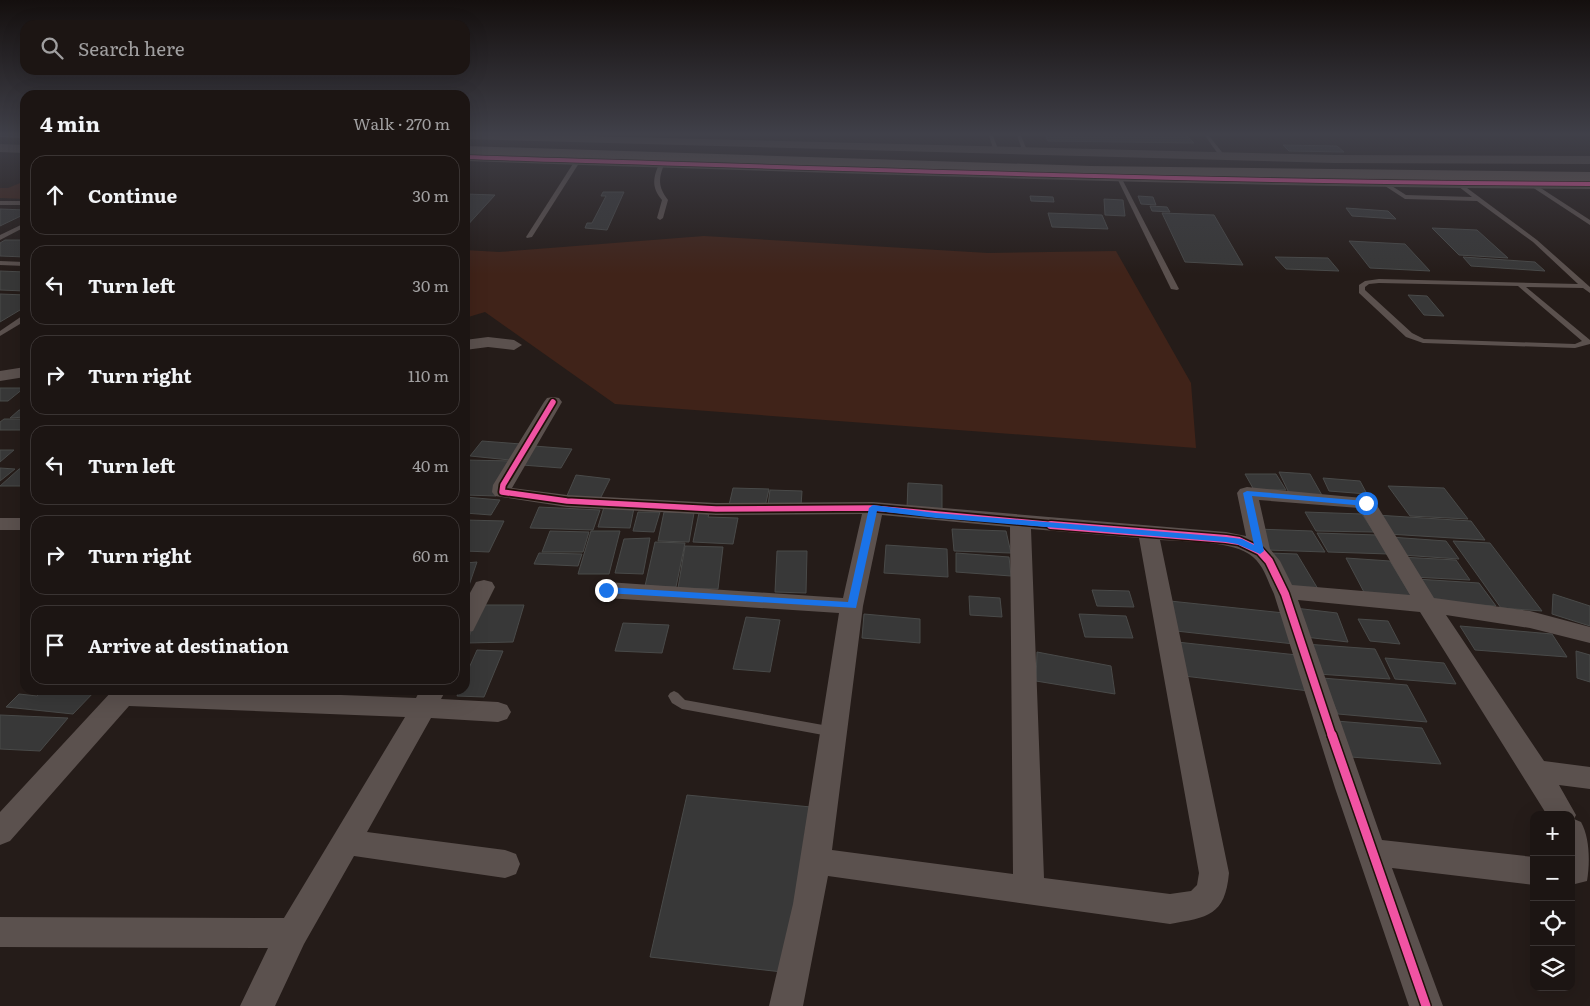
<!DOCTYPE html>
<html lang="en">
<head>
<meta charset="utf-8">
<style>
  :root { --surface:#1c1513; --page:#292221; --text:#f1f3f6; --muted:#a09fa0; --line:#3a3433 }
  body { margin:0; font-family:Literata,serif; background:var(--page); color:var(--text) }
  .controls { position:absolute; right:15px; bottom:15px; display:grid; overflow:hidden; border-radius:10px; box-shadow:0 5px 20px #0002 }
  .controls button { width:45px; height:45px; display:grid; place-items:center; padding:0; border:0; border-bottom:1px solid var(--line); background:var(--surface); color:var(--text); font:25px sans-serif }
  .stop { position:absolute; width:15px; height:15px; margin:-11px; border:4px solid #1a73e8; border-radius:50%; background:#fff }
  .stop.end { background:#1a73e8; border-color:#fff; box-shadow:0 1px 5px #0008 }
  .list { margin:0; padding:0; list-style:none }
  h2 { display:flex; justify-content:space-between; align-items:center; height:65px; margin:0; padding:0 20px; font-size:21px }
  h2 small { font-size:16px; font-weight:400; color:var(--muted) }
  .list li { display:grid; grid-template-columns:32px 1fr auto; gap:15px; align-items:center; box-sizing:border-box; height:80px; margin:0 10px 10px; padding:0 10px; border:1px solid var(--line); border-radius:15px }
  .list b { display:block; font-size:19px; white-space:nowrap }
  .list em { font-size:16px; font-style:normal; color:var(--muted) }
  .icon { flex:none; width:28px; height:28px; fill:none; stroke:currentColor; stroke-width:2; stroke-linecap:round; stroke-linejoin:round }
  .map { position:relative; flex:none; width:1590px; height:1006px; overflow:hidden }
  .search { position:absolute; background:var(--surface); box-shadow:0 5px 20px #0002; left:20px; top:20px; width:450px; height:55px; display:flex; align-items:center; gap:12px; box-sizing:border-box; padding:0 18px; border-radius:15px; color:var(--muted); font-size:19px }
  .panel { position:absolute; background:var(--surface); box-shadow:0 5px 20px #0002; left:20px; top:90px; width:450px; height:605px; border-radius:15px }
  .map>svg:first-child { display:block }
  .green { fill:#402319 }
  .building { fill:#383838; stroke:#494a49 }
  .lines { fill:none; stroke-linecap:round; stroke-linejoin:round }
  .lane { fill:#5b514e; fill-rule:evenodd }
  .street { fill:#5b514e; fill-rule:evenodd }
  .secondary { fill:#564c48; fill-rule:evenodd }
  .highway { fill:#655854; fill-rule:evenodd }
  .cycleway-far3-casing { stroke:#21100a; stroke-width:5.5 }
  .cycleway-far2-casing { stroke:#21100a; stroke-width:9 }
  .cycleway-far1-casing { stroke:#21100a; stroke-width:11 }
  .cycleway-casing { stroke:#21100a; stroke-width:12 }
  .cycleway-far3 { stroke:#f153a3; stroke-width:4 }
  .cycleway-far2 { stroke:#f153a3; stroke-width:5.5 }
  .cycleway-far1 { stroke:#f153a3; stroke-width:8 }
  .cycleway { stroke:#f153a3; stroke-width:9 }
  .route { fill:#1a73e8 }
</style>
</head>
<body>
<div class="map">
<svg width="1590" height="1006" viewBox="0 0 1590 1006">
  <rect width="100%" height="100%" fill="#251c19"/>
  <!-- green -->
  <g class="green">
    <path d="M25 181V199L0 198V188H8Z"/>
    <path d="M704 236 988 253 1116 251 1191 383 1196 448 615 404 485 312 465 318V250L499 252Z"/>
  </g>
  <!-- building -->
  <g class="building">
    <path d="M1044 133H1184L1194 143 1048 141Z"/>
    <path d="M1283 145 1337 146 1344 152 1289 151Z"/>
    <path d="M603 192H624L607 230 585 228 587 223H592L606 196H601Z"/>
    <path d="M465 194 495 195 465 228Z"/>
    <path d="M1030 196 1053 197 1054 202 1031 201Z"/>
    <path d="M1138 196 1153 197 1156 205 1141 204Z"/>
    <path d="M1104 199 1123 200 1125 216 1105 215Z"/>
    <path d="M1150 206 1167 207 1170 212 1152 211Z"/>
    <path d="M1346 208 1388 211 1396 219 1352 216Z"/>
    <path d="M0 209 25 210V214L0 226Z"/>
    <path d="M1048 213 1102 215 1108 229 1052 227Z"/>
    <path d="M1162 213 1214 215 1243 265 1185 262Z"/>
    <path d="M1432 228 1477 230 1508 258 1459 255Z"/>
    <path d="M5 240H25V257L0 256V243Z"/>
    <path d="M1349 241 1405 244 1430 271 1370 268Z"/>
    <path d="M1275 257 1328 258 1339 271 1286 269Z"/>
    <path d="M1463 257 1535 262 1545 271 1471 266Z"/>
    <path d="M0 271 25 272V291L0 290Z"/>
    <path d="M0 294 25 295V307L0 322Z"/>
    <path d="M1408 295 1427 296 1444 316 1424 315Z"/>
    <path d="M0 388H24L8 401H0Z"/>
    <path d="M19 410H25V417L10 418Z"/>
    <path d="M4 419H25V430H0V422Z"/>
    <path d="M482 441 521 444 510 460 470 456Z"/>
    <path d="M534 446 572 449 561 468 522 465Z"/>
    <path d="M0 450H14L0 462Z"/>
    <path d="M465 460 513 461 496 496 465 495Z"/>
    <path d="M0 468 15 469 0 481Z"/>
    <path d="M25 468V486H0L19 469Z"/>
    <path d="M1279 472 1310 474 1323 497 1290 495Z"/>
    <path d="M1245 474H1276L1286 490H1254Z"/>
    <path d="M576 475 610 479 600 499 566 498Z"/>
    <path d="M1323 478 1360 481 1367 494 1329 491Z"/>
    <path d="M908 483 942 485V511L907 508Z"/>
    <path d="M1388 486 1444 488 1468 519 1410 516Z"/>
    <path d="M733 488 769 489 765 507 729 505Z"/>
    <path d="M770 490 802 491 801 506 768 505Z"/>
    <path d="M465 497 500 500 491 515 465 513Z"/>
    <path d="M539 507 600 510 593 530 530 528Z"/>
    <path d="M604 507 634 508 630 528 598 527Z"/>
    <path d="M638 512H660L654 532 633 531Z"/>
    <path d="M664 512 694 513 689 542 658 541Z"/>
    <path d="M1305 512 1362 514 1374 532 1316 531Z"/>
    <path d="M699 513 709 514 708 517 738 518 733 544 693 542Z"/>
    <path d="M1376 515 1471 521 1485 540 1388 534Z"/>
    <path d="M465 520 504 521 489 552 465 551Z"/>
    <path d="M952 529 1006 531 1011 553 954 551Z"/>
    <path d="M1256 529 1312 531 1325 552 1267 550Z"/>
    <path d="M550 531 589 532 583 552H542Z"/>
    <path d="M591 531H620L609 574H578Z"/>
    <path d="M1317 533 1377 535 1389 554 1328 552Z"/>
    <path d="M1390 537 1446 541 1459 559 1402 555Z"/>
    <path d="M650 538 643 574 615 573 624 539Z"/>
    <path d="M1453 541 1490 543 1542 611 1501 608Z"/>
    <path d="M655 542 685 543 676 587 645 586Z"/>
    <path d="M886 545 947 549 948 577 884 573Z"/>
    <path d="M685 546 723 547 718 589 678 588Z"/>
    <path d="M777 551H807L806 593 775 592Z"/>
    <path d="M539 553 582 554 578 566 534 564Z"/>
    <path d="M956 553 1009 557 1011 576 956 572Z"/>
    <path d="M1269 553 1297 554 1318 589 1288 588Z"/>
    <path d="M1400 557 1456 560 1470 580 1413 577Z"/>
    <path d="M1346 558 1390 561 1412 597 1365 594Z"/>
    <path d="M477 562 465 597V563Z"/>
    <path d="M1416 579 1479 583 1496 606 1430 602Z"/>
    <path d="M1092 590 1129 591 1134 607 1097 606Z"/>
    <path d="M1553 594 1590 606V626L1552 614Z"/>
    <path d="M969 596 1000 598 1002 617 970 615Z"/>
    <path d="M1170 601 1284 613 1294 644 1176 631Z"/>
    <path d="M480 605H524L513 642 467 643Z"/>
    <path d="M1295 608 1337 613 1348 642 1305 637Z"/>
    <path d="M864 614 920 619V643L862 638Z"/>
    <path d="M1079 614 1126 616 1133 638 1085 637Z"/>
    <path d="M746 617 780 620 770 672 733 669Z"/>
    <path d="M1358 619 1388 621 1400 644 1370 641Z"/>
    <path d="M623 623 669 625 662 653 615 651Z"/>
    <path d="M1460 626 1552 634 1567 657 1475 650Z"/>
    <path d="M1177 642 1297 655 1309 691 1184 676Z"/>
    <path d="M1305 644 1375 649 1390 679 1318 674Z"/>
    <path d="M477 650 503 651 484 697 457 696 459 690H465V677Z"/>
    <path d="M1576 651 1590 655V682L1577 678Z"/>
    <path d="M1037 652 1111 666 1115 694 1036 681Z"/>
    <path d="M1385 658 1444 663 1456 684 1395 679Z"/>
    <path d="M1322 678 1407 685 1427 722 1338 714Z"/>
    <path d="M43 690H96L73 714 6 707 19 694 37 696Z"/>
    <path d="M255 690H308L307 694H253Z"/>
    <path d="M0 715 68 718 40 751 0 749Z"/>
    <path d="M1336 721 1422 728 1441 764 1351 757Z"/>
    <path d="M687 795 811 807 791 973 650 957Z"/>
  </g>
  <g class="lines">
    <!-- lane -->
    <g class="lane">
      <path d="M988 133H992L999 152 994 151Z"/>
      <path d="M1016 133H1020L1028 153 1023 152Z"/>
      <path d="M1203 133H1207L1225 156V158H1221Z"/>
      <path d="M576 159 581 160 532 237 527 238 526 237Z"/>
      <path d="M660 162 665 163C658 178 658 187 668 200L663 218 660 220 657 218 662 200C651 187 653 177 660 162Z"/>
      <path d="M1116 176 1121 177 1179 289 1177 290 1171 289Z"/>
      <path d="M1384 181 1406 195 1472 197 1454 183 1459 182 1537 240 1590 287V293L1583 288 1526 287 1590 340V344L1575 348 1423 343 1406 337 1359 293V285L1365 281 1379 279 1578 284 1533 242 1477 201 1405 199 1382 184 1381 183ZM1379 283 1518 286 1582 341 1575 344 1424 339 1412 333 1365 290V287L1369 284Z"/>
      <path d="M1529 183H1533L1590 220V225L1529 185Z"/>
      <rect x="0" y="201" width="25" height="4"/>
      <path d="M25 223V227L0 240V235Z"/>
      <path d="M0 261 25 262V266L0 265Z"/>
      <path d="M22 316H25V321L0 336V331Z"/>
      <path d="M674 691 678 693 685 700 834 727 839 728 841 732 839 736 834 737 682 709 672 703 668 696 670 693Z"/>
    </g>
    <!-- street -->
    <g class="street">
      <path d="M488 337 514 340 522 345 514 350 488 347 465 350V340Z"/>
      <path d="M25 367V377L0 381V371Z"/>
      <path d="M553 397 559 398 562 402 512 488 567 495 716 503 873 502 1226 532 1246 536 1237 493 1240 489 1247 487 1373 499 1434 598 1530 611 1590 627V643L1530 628 1446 615 1544 761 1590 767V789L1559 785 1576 815 1574 819 1581 822C1590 838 1590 863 1587 881L1571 885V815H1547L1420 612 1298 600 1382 840 1534 857V885L1392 868 1443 1006H1409L1335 788 1274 594C1268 582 1264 566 1253 557 1234 540 1185 542 1160 540L1229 873C1225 916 1208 917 1170 924L828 876 803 1006H769L793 904 839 613 607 598 599 595 596 590 599 585 607 582 843 598 862 514 716 515 567 507 495 496 492 492 493 485 544 402 547 398ZM1259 500 1359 508 1410 595 1292 585 1280 561 1270 549ZM882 515 1010 527 1013 874 832 850 863 606ZM1031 529 1139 538 1199 873 1197 885 1191 891 1170 894 1044 878Z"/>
      <rect x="0" y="518" width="25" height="12"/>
      <path d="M484 580 492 582 495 587 473 631 465 633V602L476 582Z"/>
      <path d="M113 690H217L416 698 420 690H446L441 699 498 702 507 705 511 712 507 719 498 722 431 718 367 832 505 850 516 854 520 864 516 874 505 878 354 856 304 944 275 1006H240L268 948 0 947V917L284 918 405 717 129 706 10 841 0 845V812Z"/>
    </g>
    <!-- secondary -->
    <g class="secondary">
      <path d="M465 133 1334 155 1590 156V164L1334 163 465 139Z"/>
      <path d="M0 144 25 145V153L0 152Z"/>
      <path d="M465 153C840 164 1215 178 1590 179V189C1215 187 840 173 465 161Z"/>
    </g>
    <!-- highway -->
    <g class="highway">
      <path d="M0 133H25V138L0 137Z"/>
      <path d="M465 146 1091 166 1590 172V182L1091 174 465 154Z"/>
    </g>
    <defs>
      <path id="cycleway-far3" d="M465 157C840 169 1215 182 1590 184"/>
      <path id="cycleway-far2" d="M553 402 503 485 502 492 567 501 716 509 873 508 1067 526"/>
      <path id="cycleway-far1" d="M1051 525 1226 539 1239 541 1260 551 1269 561 1285 594 1332 736"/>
      <path id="cycleway" d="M1332 735 1426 1006"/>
    </defs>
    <!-- cycleway-far3 casing -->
    <use href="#cycleway-far3" class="cycleway-far3-casing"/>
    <!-- cycleway-far2 casing -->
    <use href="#cycleway-far2" class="cycleway-far2-casing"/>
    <!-- cycleway-far1 casing -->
    <use href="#cycleway-far1" class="cycleway-far1-casing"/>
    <!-- cycleway casing -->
    <use href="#cycleway" class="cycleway-casing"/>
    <!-- cycleway-far3 -->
    <use href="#cycleway-far3" class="cycleway-far3"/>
    <!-- cycleway-far2 -->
    <use href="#cycleway-far2" class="cycleway-far2"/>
    <!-- cycleway-far1 -->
    <use href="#cycleway-far1" class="cycleway-far1"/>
    <!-- cycleway -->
    <use href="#cycleway" class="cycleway"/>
  </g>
  <!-- sky -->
  <linearGradient id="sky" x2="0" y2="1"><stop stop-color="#140f0e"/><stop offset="0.49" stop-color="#404049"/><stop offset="1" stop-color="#404049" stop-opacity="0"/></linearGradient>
  <rect width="1590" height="274" fill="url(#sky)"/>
  <!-- route -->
  <path class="route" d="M1247 491 1366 501 1370 503 1366 506 1252 496 1264 551 1260 554 1237 544 1226 542 936 518 877 511 856 608 606 593 602 590 606 587 848 602 869 508 873 505 936 513 1226 537 1242 539 1254 545 1243 493Z"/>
</svg>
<div class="controls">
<button>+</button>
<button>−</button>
<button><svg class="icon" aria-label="locate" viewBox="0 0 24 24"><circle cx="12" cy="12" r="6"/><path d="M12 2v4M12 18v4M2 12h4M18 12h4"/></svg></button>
<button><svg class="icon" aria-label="layers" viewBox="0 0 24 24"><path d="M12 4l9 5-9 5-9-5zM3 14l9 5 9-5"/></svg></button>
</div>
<div class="stop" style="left:1366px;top:503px"></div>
<div class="stop end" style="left:606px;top:590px"></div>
<div class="search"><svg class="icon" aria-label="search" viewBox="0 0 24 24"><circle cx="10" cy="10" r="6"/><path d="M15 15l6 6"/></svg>Search here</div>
<section class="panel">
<h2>4 min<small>Walk · 270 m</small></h2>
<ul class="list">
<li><svg class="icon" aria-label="ahead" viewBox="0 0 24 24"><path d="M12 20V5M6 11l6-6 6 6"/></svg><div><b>Continue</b></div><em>30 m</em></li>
<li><svg class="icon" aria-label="left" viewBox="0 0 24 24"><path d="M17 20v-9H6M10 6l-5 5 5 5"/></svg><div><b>Turn left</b></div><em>30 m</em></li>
<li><svg class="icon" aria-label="right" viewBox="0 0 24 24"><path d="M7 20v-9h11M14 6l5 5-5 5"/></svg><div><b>Turn right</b></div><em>110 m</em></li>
<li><svg class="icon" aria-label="left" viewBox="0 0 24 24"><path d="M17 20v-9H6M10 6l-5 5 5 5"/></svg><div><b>Turn left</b></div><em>40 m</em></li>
<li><svg class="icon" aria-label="right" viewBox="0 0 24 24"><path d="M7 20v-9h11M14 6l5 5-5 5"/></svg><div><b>Turn right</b></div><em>60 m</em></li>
<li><svg class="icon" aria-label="arrive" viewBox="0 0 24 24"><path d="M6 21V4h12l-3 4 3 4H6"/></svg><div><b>Arrive at destination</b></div></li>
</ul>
</section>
</div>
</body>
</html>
